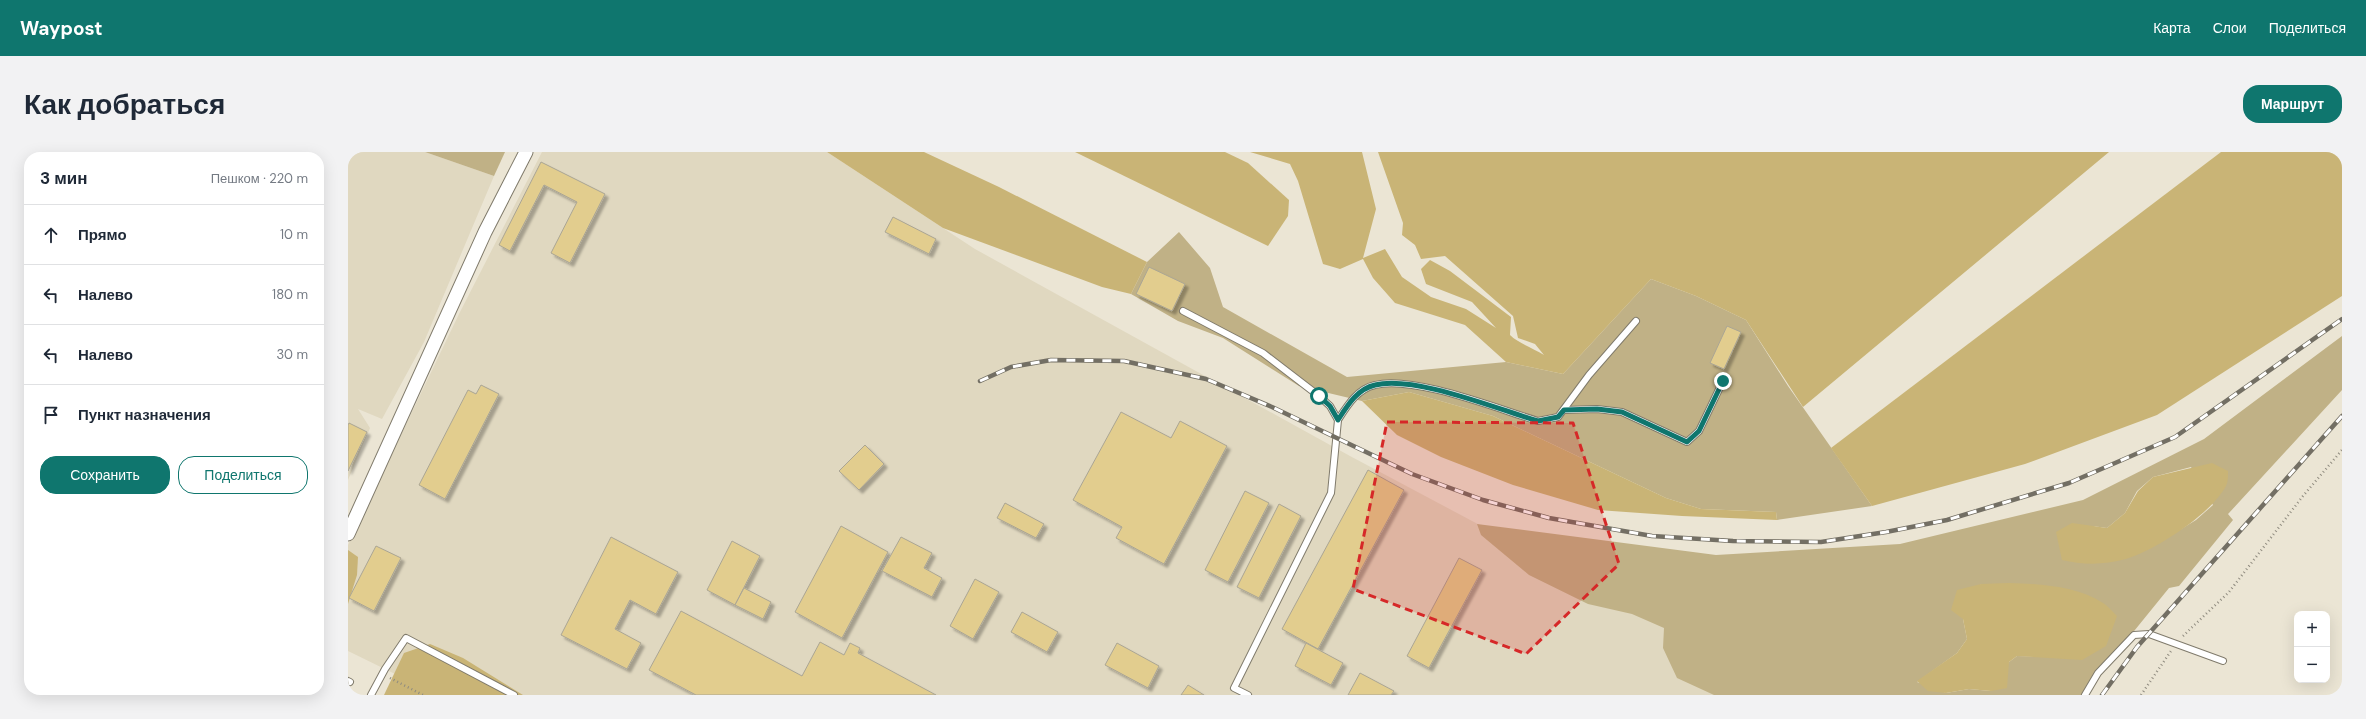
<!DOCTYPE html>
<html lang="ru">
<head>
<meta charset="utf-8">
<style>
  :root { --surface:#fff; --page:#f2f2f3; --text:#1f2937; --muted:#747a83; --line:#e0e1e3; --accent:#0f766e }
  body { margin:0; font-family:"DM Sans",sans-serif; background:var(--page); color:var(--text) }
  .controls { position:absolute; right:12px; bottom:12px; display:grid; overflow:hidden; border-radius:8px; box-shadow:0 4px 16px #0002 }
  .controls button { width:36px; height:36px; display:grid; place-items:center; padding:0; border:0; border-bottom:1px solid var(--line); background:var(--surface); color:var(--text); font:20px sans-serif }
  .stop { position:absolute; width:12px; height:12px; margin:-9px; border:3px solid #0f766e; border-radius:50%; background:#fff }
  .stop.end { background:#0f766e; border-color:#fff; box-shadow:0 1px 4px #0008 }
  .list { margin:0; padding:0; list-style:none }
  h2 { display:flex; justify-content:space-between; align-items:center; height:52px; margin:0; padding:0 16px; font-size:17px }
  h2 small { font-size:13px; font-weight:400; color:var(--muted) }
  .list li { display:grid; grid-template-columns:26px 1fr auto; gap:12px; align-items:center; box-sizing:border-box; height:60px; padding:0 16px; border-top:1px solid var(--line) }
  .list b { display:block; font-size:15px; white-space:nowrap }
  .list em { font-size:13px; font-style:normal; color:var(--muted) }
  .actions { display:flex; gap:8px; padding:12px 16px }
  .actions a { flex:1; padding:9px 0; border:1px solid var(--accent); border-radius:16px; text-align:center; font-size:14px; color:var(--accent) }
  .actions .main { background:var(--accent); color:#fff }
  .icon { flex:none; width:22px; height:22px; fill:none; stroke:currentColor; stroke-width:2; stroke-linecap:round; stroke-linejoin:round }
  .map { position:relative; flex:none; width:1994px; height:543px; overflow:hidden; border-radius:16px }
  header { display:flex; align-items:center; gap:24px; box-sizing:border-box; height:56px; padding:0 20px; background:var(--accent); color:#fff }
  header strong { font-size:19px }
  nav { display:flex; gap:22px; margin-inline-start:auto; font-size:14px }
  .intro { display:flex; align-items:center; justify-content:space-between; box-sizing:border-box; height:96px; padding:0 24px }
  h1 { margin:0; font-size:28px }
  .button { padding:10px 18px; border-radius:16px; background:var(--accent); color:#fff; font-size:14px; font-weight:700 }
  main { display:flex; gap:24px; padding:0 24px }
  aside { flex:1; background:var(--surface); border-radius:16px; box-shadow:0 4px 16px #0002 }
  .map>svg:first-child { display:block }
  .built { fill:#e0d8c0 }
  .green { fill:#c0b186; fill-rule:evenodd }
  .forest { fill:#c9b476 }
  .building { fill:#e2cd8e; stroke:#aaa594; filter:url(#shadow) }
  .lines { fill:none; stroke-linecap:round; stroke-linejoin:round }
  .lane-casing { stroke:#807b6c; stroke-width:8 }
  .street-casing { stroke:#807b6c; stroke-width:15 }
  .path { stroke:#8f8b7f; stroke-width:2.5; stroke-dasharray:1 3; stroke-linecap:butt }
  .lane { stroke:#fff; stroke-width:6 }
  .street { stroke:#fff; stroke-width:13 }
  .rail-casing { stroke:#736f64; stroke-width:4.5 }
  .rail { stroke:#fff; stroke-width:3; stroke-dasharray:9; stroke-linecap:butt }
  .route { stroke:#0f766e; stroke-width:5 }
  .marked { fill:#d62828; fill-opacity:0.2; stroke:#d62828; stroke-width:3; stroke-dasharray:8 5; stroke-linejoin:round }
</style>
</head>
<body>
<header>
<strong>Waypost</strong>
<nav><a>Карта</a><a>Слои</a><a>Поделиться</a></nav>
</header>
<div class="intro"><h1>Как добраться</h1><a class="button">Маршрут</a></div>
<main>
<aside>
<h2>3 мин<small>Пешком · 220 m</small></h2>
<ul class="list">
<li><svg class="icon" aria-label="ahead" viewBox="0 0 24 24"><path d="M12 20V5M6 11l6-6 6 6"/></svg><div><b>Прямо</b></div><em>10 m</em></li>
<li><svg class="icon" aria-label="left" viewBox="0 0 24 24"><path d="M17 20v-9H6M10 6l-5 5 5 5"/></svg><div><b>Налево</b></div><em>180 m</em></li>
<li><svg class="icon" aria-label="left" viewBox="0 0 24 24"><path d="M17 20v-9H6M10 6l-5 5 5 5"/></svg><div><b>Налево</b></div><em>30 m</em></li>
<li><svg class="icon" aria-label="arrive" viewBox="0 0 24 24"><path d="M6 21V4h12l-3 4 3 4H6"/></svg><div><b>Пункт назначения</b></div></li>
</ul>
<div class="actions"><a class="main">Сохранить</a><a>Поделиться</a></div>
</aside>
<div class="map">
<svg width="1994" height="543" viewBox="0 0 1994 543">
  <defs>
    <filter id="shadow"><feDropShadow dx="3.5" dy="3.5" stdDeviation="1" flood-color="#0004"/></filter>
  </defs>
  <rect width="100%" height="100%" fill="#ebe5d4"/>
  <!-- built -->
  <g class="built">
    <path d="M0 0H77L146 24 76 190 34 267 10 257 22 276 0 328Z"/>
    <path d="M194 0H479L627 97 1002 304 1451 543H90L0 499V393L111 162Z"/>
  </g>
  <!-- green -->
  <g class="green">
    <path d="M77 0H157L146 24Z"/>
    <path d="M831 80 862 116 875 155 999 225 1158 210 1215 222 1303 127 1348 144 1398 168 1440 234 1524 354 1429 368 1428 360 1353 357 1318 346 1145 264 1061 240 1014 249 951 234 875 186 830 169 783 142 799 110Z"/>
    <path d="M1994 184V238L1881 361 1880 362 1885 368 1831 434 1821 436 1765 505 1740 543H1366L1329 526 1315 496 1316 476 1284 462 1240 452 1181 423 1133 383 1129 372 1368 403 1552 392 1735 348 1856 287ZM1843 315 1865 353 1848 368 1809 392 1744 374 1759 376 1777 361 1789 339 1805 325ZM1633 432H1680L1700 505 1669 504 1661 510 1643 539 1621 537 1598 541 1569 530 1609 501 1619 487 1615 467Z"/>
  </g>
  <!-- forest -->
  <g class="forest">
    <path d="M479 0H576L651 35 799 110 783 142 754 135 595 76Z"/>
    <path d="M727 0H877L900 11 941 48 940 64 920 94Z"/>
    <path d="M902 0H1014L1028 57 1015 106 1037 97 1054 125 1083 145 1118 157 1148 176 1124 150 1078 132 1073 117 1082 108 1102 119 1163 165 1162 183C1170 191 1185 196 1196 203L1187 192 1170 186 1165 164 1097 104 1073 107 1067 93 1054 83 1055 71 1030 0H1761L1455 255 1398 168 1348 144 1303 127 1215 222 1158 210 1117 173 1047 151 1025 126 1015 107 992 117 975 112 950 29 942 12Z"/>
    <path d="M1873 0H1994V144L1809 263 1677 312 1524 354 1483 296Z"/>
    <path d="M1061 240 1145 264 1318 346 1353 357 1428 360 1429 368 1334 364 1250 358 1165 333 1093 305 1049 283 1014 249Z"/>
    <path d="M1864 311 1880 319C1880 324 1880 330 1878 334 1863 362 1808 398 1778 407 1756 413 1735 413 1714 408L1708 380 1724 371 1759 376 1777 361 1790 339 1805 325Z"/>
    <path d="M0 398 10 405 9 423 0 452Z"/>
    <path d="M1661 431C1691 432 1729 434 1755 451 1760 454 1765 460 1769 464L1758 494 1734 508 1669 504 1661 510 1659 536 1643 539 1621 537 1598 541 1580 539 1569 529 1609 501 1619 487 1615 467 1603 458 1609 438 1633 432Z"/>
    <path d="M82 492 115 506 175 543H36L56 501Z"/>
  </g>
  <!-- building -->
  <g class="building">
    <path d="M193 10 257 42 222 111 203 101 229 50 196 33 162 99 151 93Z"/>
    <path d="M545 65 588 87 581 102 537 80Z"/>
    <path d="M801 115 837 132 824 159 788 142Z"/>
    <path d="M1379 174 1393 180 1376 217 1362 211Z"/>
    <path d="M133 233 151 242 97 347 71 333 120 238 128 242Z"/>
    <path d="M773 260 823 286 832 269 879 294 816 412 768 386 774 375 725 348Z"/>
    <path d="M1 271 19 280 0 319V273Z"/>
    <path d="M517 293 536 312 511 338 491 319Z"/>
    <path d="M1020 318 1056 338 970 497 934 477Z"/>
    <path d="M897 339 921 351 880 430 857 418Z"/>
    <path d="M657 351 696 372 688 386 649 366Z"/>
    <path d="M931 352 953 364 911 446 889 435Z"/>
    <path d="M493 374 540 400 494 486 447 460Z"/>
    <path d="M263 385 330 420 308 462 282 448 267 477 293 491 279 517 213 483Z"/>
    <path d="M553 385 584 401 576 416 594 426 584 445 534 419Z"/>
    <path d="M384 389 412 404 387 453 359 438Z"/>
    <path d="M28 394 53 406 26 459 1 446Z"/>
    <path d="M1111 406 1134 418 1081 516 1059 504Z"/>
    <path d="M627 427 651 440 625 487 602 474Z"/>
    <path d="M396 436 423 450 415 467 387 453Z"/>
    <path d="M333 459 454 524 472 490 496 503 502 491 512 496 510 501 588 543H348L301 518Z"/>
    <path d="M674 460 710 480 699 500 663 480Z"/>
    <path d="M769 491 811 514 800 536 757 513Z"/>
    <path d="M958 491 995 511 983 533 947 514Z"/>
    <path d="M1012 521 1046 539 1043 543H1000Z"/>
    <path d="M840 533 856 543H833Z"/>
  </g>
  <g class="lines">
    <defs>
      <g id="lane">
        <path d="M835 159 915 201 971 244 982 254 990 268 983 341 886 536 900 543"/>
        <path d="M1216 258 1249 257 1274 260 1339 290 1351 279 1375 229"/>
        <path d="M990 268C999 254 1009 237 1027 233 1065 223 1150 257 1190 269L1210 265 1241 223 1288 169"/>
        <path d="M0 529 2 530"/>
        <path d="M23 543 37 517 58 486 166 543"/>
        <path d="M1737 543 1750 521 1786 483 1801 482 1875 509"/>
      </g>
      <path id="street" d="M0 382 137 80 178 0"/>
    </defs>
    <!-- lane casing -->
    <use href="#lane" class="lane-casing"/>
    <!-- street casing -->
    <use href="#street" class="street-casing"/>
    <!-- path -->
    <g class="path">
      <path d="M1835 484 1881 440 1955 344 1994 298"/>
      <path d="M42 526 75 543"/>
      <path d="M1793 543 1823 499"/>
    </g>
    <!-- lane -->
    <use href="#lane" class="lane"/>
    <!-- street -->
    <use href="#street" class="street"/>
    <defs>
      <g id="rail">
        <path d="M632 229 663 215 703 208 776 209 858 227 924 255 1064 322 1135 348 1201 366 1304 384 1385 389 1473 390 1538 380 1599 368 1721 331 1827 285 1994 167"/>
        <path d="M1754 543 1789 495 1994 264"/>
      </g>
    </defs>
    <!-- rail casing -->
    <use href="#rail" class="rail-casing"/>
    <!-- rail -->
    <use href="#rail" class="rail"/>
  </g>
  <g class="lines">
    <!-- route -->
    <path class="route" d="M971 244 982 254 990 268C999 254 1009 237 1027 233 1066 223 1149 257 1190 269L1210 265 1216 258 1249 257 1274 260 1339 290 1351 279 1375 229"/>
  </g>
  <!-- marked area -->
  <path class="marked" d="M1039 270 1225 271 1271 412 1178 502 1005 437Z"/>
</svg>
<div class="controls">
<button>+</button>
<button>−</button>
</div>
<div class="stop" style="left:971px;top:244px"></div>
<div class="stop end" style="left:1375px;top:229px"></div>
</div>
</main>
</body>
</html>
